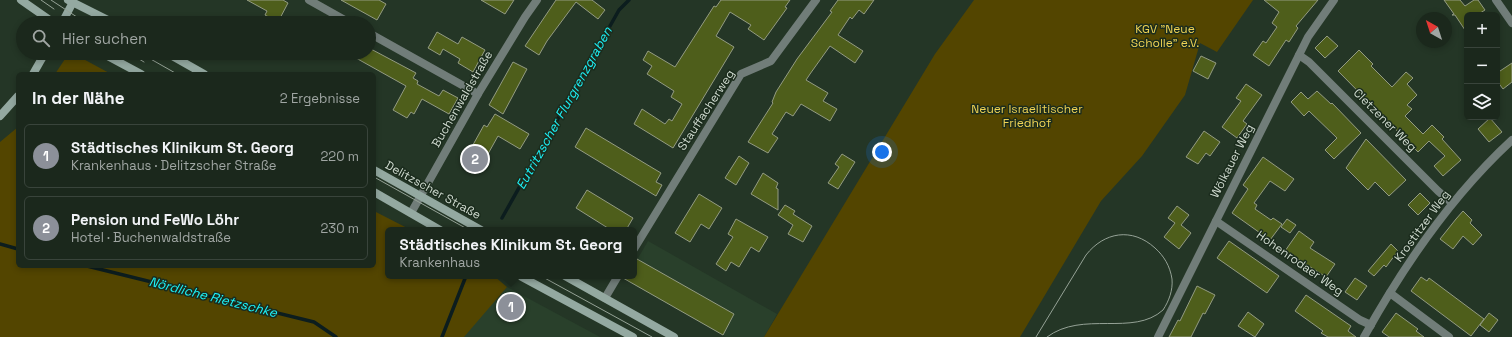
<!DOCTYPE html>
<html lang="de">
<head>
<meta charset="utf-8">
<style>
  :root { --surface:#1b281c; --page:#243025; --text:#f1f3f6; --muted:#a0a6a3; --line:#39443b; --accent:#8c9099 }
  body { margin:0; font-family:"Space Grotesk",sans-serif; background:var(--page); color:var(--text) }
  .controls { position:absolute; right:12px; top:12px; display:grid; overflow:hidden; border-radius:6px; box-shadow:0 2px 6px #0003 }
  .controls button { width:36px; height:36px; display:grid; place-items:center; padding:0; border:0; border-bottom:1px solid var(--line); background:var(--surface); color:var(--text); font:20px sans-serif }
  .compass { position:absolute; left:1416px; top:12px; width:36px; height:36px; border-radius:50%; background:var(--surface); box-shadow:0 2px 6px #0003; rotate:321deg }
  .you { position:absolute; left:882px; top:152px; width:14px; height:14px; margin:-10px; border:3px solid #fff; border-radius:50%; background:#1a73e8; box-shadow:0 0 0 6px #1a73e833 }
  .badge { display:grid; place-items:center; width:26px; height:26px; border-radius:50%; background:var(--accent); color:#fff; font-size:13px; font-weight:700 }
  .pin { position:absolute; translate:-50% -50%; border:2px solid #fff; box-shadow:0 1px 4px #0006 }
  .popup { position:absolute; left:385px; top:227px; width:252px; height:52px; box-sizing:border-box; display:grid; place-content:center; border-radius:6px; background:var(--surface); filter:drop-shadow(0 1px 3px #0005); font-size:13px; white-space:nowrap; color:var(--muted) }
  .popup b { font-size:15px; color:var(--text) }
  .popup::after { content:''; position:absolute; left:50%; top:100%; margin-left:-8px; border:8px solid transparent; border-top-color:var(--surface) }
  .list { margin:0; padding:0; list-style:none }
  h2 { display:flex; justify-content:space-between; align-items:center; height:52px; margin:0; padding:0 16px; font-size:17px }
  h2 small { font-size:13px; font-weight:400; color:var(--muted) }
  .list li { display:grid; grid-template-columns:26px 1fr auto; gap:12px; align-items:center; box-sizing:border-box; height:64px; margin:0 8px 8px; padding:0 8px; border:1px solid var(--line); border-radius:6px }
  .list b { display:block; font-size:15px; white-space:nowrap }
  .list p { margin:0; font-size:13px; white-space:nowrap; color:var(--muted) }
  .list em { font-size:13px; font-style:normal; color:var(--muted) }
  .icon { flex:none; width:22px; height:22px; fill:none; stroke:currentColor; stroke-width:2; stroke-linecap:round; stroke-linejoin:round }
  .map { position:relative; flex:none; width:1512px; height:337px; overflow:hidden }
  .search { position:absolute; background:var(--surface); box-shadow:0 2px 6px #0003; left:16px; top:16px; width:360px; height:44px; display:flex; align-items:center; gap:10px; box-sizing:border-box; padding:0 14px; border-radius:22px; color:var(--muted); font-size:15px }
  .panel { position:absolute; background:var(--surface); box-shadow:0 2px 6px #0003; left:16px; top:72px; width:360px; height:196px; border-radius:6px }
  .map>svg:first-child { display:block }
  .built { fill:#29402b }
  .green { fill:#534500 }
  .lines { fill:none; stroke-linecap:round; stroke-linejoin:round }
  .stream { stroke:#0c1d1e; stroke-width:3.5 }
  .building { fill:#4e5e1b; stroke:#939b82 }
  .street { stroke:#717d79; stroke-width:8 }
  .secondary { stroke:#94a9a1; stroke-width:8 }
  .tram { stroke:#95a296; stroke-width:1 }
  .labels { text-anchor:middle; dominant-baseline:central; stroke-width:3; stroke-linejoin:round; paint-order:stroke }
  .park-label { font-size:12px; fill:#efd354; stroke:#1b2c1d }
  .street-label { font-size:12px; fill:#cfdacf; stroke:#1b2c1d }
  .water-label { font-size:13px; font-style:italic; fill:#1df3f9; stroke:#1b2c1d }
</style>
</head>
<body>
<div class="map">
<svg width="1512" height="337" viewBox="0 0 1512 337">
  <rect width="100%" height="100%" fill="#243626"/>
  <!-- built -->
  <g class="built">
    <path d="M648 241 777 314 764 337H726L626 280 628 276H634V265Z"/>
    <path d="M507 287 600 337H433Z"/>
  </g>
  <!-- green -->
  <g class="green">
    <path d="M974 0H1253L1217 52 1200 43 1185 95 1142 156 1101 201 1020 337H764L935 54Z"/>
    <path d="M76 55 111 74H55L65 59Z"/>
    <path d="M18 127V266H374V211L411 230H388V276H494L507 287 464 337H0V142Z"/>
  </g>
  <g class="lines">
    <!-- stream -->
    <g class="stream">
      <path d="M502 218 619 10 629 0"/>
      <path d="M0 244 18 249"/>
      <path d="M87 266 314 322 336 337"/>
      <path d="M442 337 466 276"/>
    </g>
  </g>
  <!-- building -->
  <g class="building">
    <path d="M247 0H283L288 3 278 22 265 15 267 11Z"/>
    <path d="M341 0H379L386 4 377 20Z"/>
    <path d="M481 0H514L505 14Z"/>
    <path d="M556 0H592L605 10 598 19 576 2 547 41 539 55 525 46Z"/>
    <path d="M721 0H790L785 7 787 8 764 40 748 29 751 25 730 12 716 36 734 47 673 148 634 124 642 109 665 124 669 119 672 121 682 104 671 97 674 91 647 74 652 66 643 60 648 51 675 67 714 6 716 7Z"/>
    <path d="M838 0H874L864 14 859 10 852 19 850 17 838 35 863 51 855 63 830 46 810 74 806 80 828 93 823 101 837 109 830 121 801 104 793 116 786 112 772 134 778 138 768 153 748 142 773 103 772 102 776 92 797 59 832 12 830 11Z"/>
    <path d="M1264 0H1318L1296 26 1298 28 1289 42 1286 40 1269 66 1253 55 1263 41 1266 43 1277 27 1272 23 1279 12Z"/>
    <path d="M1444 0H1460L1465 6 1474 0H1478L1485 10 1477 15H1467V33L1455 15H1452L1454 14Z"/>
    <path d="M437 32 458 44 462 37 485 50 473 72 458 63 460 59 443 49 440 55 428 48Z"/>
    <path d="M1327 36 1338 46 1325 58 1315 48Z"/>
    <path d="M369 48 416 73 413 78 418 81 417 84 439 96 443 90 458 98 449 114 422 99 414 114 411 112 407 118 393 110 406 86 347 53H369Z"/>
    <path d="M1359 50 1373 64 1371 66 1392 87 1406 72 1413 78 1407 84 1417 95 1407 105 1412 109 1405 116 1423 134 1432 125 1444 137 1442 139 1461 160 1443 176 1434 166 1445 156 1429 141 1418 152 1338 71Z"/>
    <path d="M1201 56 1216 63 1208 79 1193 71Z"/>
    <path d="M513 62 527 69 503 114 489 105Z"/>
    <path d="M1512 63V82L1503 89 1497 81V73Z"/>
    <path d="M1246 84 1262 95 1243 121 1247 124 1237 138 1222 127 1241 101 1236 98Z"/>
    <path d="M1317 91 1331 104 1332 103 1361 133 1334 159 1325 150 1337 138 1309 111 1304 116 1291 102 1301 92 1308 99Z"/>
    <path d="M495 114 529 134 520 149 498 136 484 161 469 152 484 125 487 127Z"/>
    <path d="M1490 118 1502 132 1489 142 1478 129Z"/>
    <path d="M586 128 661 173 656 182 662 185 656 196 575 147Z"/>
    <path d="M1204 131 1220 142 1210 156 1206 153 1198 164 1186 157Z"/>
    <path d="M1366 139 1406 180 1389 196 1375 182 1368 190 1346 168Z"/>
    <path d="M842 154 855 162 838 189 828 183 839 167 835 164Z"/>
    <path d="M739 156 749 163 736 185 725 178Z"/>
    <path d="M1263 157 1294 179 1285 191 1270 181 1254 203 1257 205 1255 209 1271 220 1273 218 1282 224 1270 240 1232 213 1248 189 1243 185Z"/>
    <path d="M763 173 778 183 776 188 778 189V210L751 194Z"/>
    <path d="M587 190 633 218 626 230H611L576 208Z"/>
    <path d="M1420 193 1430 203 1418 215 1408 205Z"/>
    <path d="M699 194 722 208 709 229 701 224 690 242 675 233Z"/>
    <path d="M785 205 795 211 793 214 812 226 803 242 788 234 793 225 778 215Z"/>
    <path d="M1177 206 1189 215 1181 225 1191 233 1179 249 1164 237 1175 223 1168 218Z"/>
    <path d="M1463 211 1472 220 1470 223 1482 235 1473 245 1463 236 1453 249 1440 239 1456 219Z"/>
    <path d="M736 219 768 237 759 252 751 247 739 267 731 262 726 271 716 264 733 237 728 234Z"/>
    <path d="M1287 219 1296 225 1290 233 1281 227Z"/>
    <path d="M1299 231 1314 242 1310 248 1335 264 1326 277 1285 251Z"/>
    <path d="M1229 241 1279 276 1267 293 1217 258Z"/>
    <path d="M1391 244 1398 251 1386 267 1384 265 1374 276 1368 271Z"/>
    <path d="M637 259 734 314 723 335 623 278V276H634V265Z"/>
    <path d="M1421 277 1427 281 1429 278 1484 319 1471 336 1411 291Z"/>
    <path d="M1355 278 1367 286 1357 300 1345 292Z"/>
    <path d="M1197 286 1215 295 1205 314 1203 313 1191 337H1169L1178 320 1180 321Z"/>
    <path d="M1306 295 1351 326 1348 331 1356 337H1328L1321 333 1323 331 1295 311Z"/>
    <path d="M1248 312 1264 324 1255 337 1238 326Z"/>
    <path d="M1396 313 1418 329 1416 331 1424 337H1389L1382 332Z"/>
    <path d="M1489 313 1498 320 1489 332 1480 325Z"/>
  </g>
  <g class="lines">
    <!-- street -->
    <g class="street">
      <path d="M309 0 350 23"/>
      <path d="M1496 0 1512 23"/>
      <path d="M369 33 478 94"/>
      <path d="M1299 55 1309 62 1438 191 1452 203"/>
      <path d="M411 213 478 94 525 17 537 0"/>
      <path d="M1216 221 1360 320 1371 325"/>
      <path d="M634 249 741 74 771 61 816 0"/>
      <path d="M1390 293 1449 337"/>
      <path d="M605 298 618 276"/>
      <path d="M1158 337 1308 37 1334 0"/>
      <path d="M1364 337C1404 265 1451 196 1512 140"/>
    </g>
    <!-- secondary -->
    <g class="secondary">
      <path d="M21 0 54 23"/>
      <path d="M68 0 114 23"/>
      <path d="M62 23 73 2"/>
      <path d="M102 53 141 74"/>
      <path d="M167 53 204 74"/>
      <path d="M33 74 45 53"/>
      <path d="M0 116 18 96"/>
      <path d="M374 170 481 230"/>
      <path d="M374 192 440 230"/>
      <path d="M520 276 633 337"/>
      <path d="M565 276 674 337"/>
    </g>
    <!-- tram -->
    <g class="tram">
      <path d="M41 0 54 9"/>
      <path d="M51 0 86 23"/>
      <path d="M129 53 144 62"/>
      <path d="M140 53 177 74"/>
      <path d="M374 177 469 230"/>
      <path d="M541 276 652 337"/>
      <path d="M1036 337 1086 255C1104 232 1132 227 1155 248 1164 256 1170 266 1172 279 1173 290 1169 301 1163 310 1133 337 1083 310 1047 337"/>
    </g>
  </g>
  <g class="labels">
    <!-- park labels -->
    <g class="park-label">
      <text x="1165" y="29">KGV "Neue<tspan x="1165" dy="14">Scholle" e.V.</tspan></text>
      <text x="1027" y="109">Neuer Israelitischer<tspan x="1027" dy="14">Friedhof</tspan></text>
    </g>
    <!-- street labels -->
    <g class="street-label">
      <text transform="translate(462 99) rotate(-60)">Buchenwaldstraße</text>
      <text transform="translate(706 110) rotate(-57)">Stauffacherweg</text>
      <text transform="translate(1385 120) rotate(45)">Cletzener Weg</text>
      <text transform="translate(1232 161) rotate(-63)">Wölkauer Weg</text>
      <text transform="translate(433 190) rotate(29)">Delitzscher Straße</text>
      <text transform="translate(1422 226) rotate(-54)">Krostitzer Weg</text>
      <text transform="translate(1300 263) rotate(35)">Hohenrodaer Weg</text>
    </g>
    <!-- water labels -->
    <g class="water-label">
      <text transform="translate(564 108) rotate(-61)">Eutritzscher Flurgrenzgraben</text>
      <text transform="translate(213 297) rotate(14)">Nördliche Rietzschke</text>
    </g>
  </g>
</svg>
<div class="controls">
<button>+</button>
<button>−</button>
<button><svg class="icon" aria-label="layers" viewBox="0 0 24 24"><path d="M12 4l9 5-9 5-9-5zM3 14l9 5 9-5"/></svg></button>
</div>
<svg class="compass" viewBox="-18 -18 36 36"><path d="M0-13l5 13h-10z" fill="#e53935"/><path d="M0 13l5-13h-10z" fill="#a0a6a3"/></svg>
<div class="you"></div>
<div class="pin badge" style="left:511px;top:307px">1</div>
<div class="popup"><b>Städtisches Klinikum St. Georg</b>Krankenhaus</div>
<div class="pin badge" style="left:475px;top:159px">2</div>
<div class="search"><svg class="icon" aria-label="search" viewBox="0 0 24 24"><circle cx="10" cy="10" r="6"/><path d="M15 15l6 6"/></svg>Hier suchen</div>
<section class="panel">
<h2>In der Nähe<small>2 Ergebnisse</small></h2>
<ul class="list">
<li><span class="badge">1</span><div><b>Städtisches Klinikum St. Georg</b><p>Krankenhaus · Delitzscher Straße</p></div><em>220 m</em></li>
<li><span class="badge">2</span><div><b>Pension und FeWo Löhr</b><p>Hotel · Buchenwaldstraße</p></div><em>230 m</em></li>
</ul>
</section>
</div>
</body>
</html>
